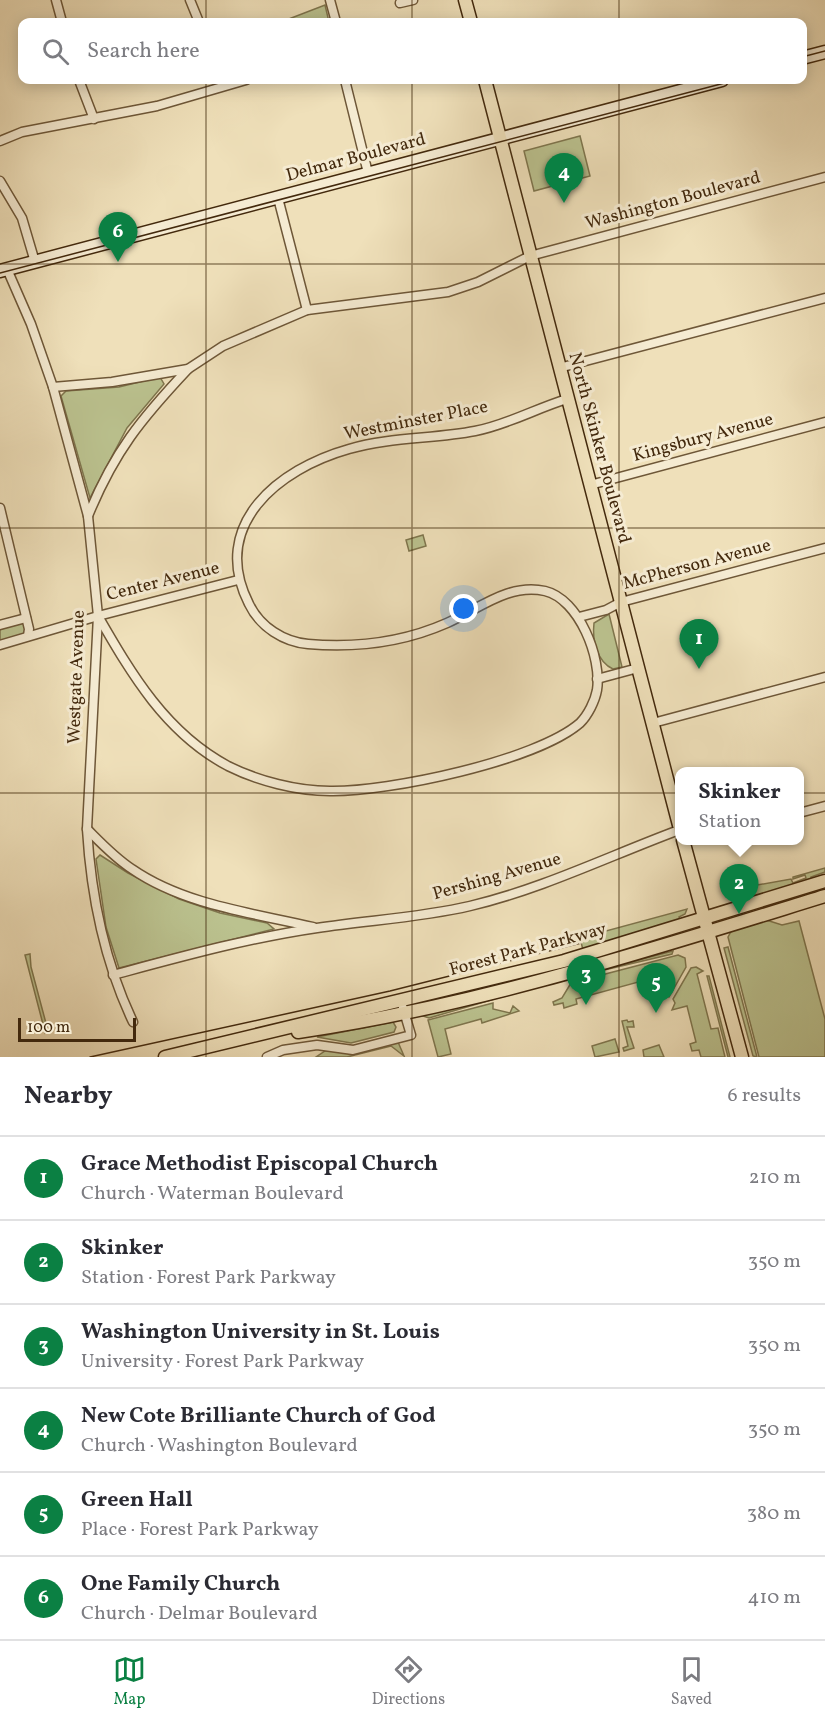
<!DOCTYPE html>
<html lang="en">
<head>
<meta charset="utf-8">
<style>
  :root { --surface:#fff; --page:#f2f2f3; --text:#2b2b33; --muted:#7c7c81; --line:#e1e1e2; --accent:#0b8043 }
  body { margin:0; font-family:Vollkorn,serif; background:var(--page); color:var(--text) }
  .scale { position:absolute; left:18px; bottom:15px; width:118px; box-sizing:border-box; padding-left:6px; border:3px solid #43290d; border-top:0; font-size:16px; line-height:21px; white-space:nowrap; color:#43290d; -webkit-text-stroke:4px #f5ebd2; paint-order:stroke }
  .you { position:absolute; left:464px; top:609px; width:21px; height:21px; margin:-15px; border:4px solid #fff; border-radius:50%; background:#1a73e8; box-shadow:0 0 0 9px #1a73e833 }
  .badge { display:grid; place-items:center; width:39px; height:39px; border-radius:50%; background:var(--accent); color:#fff; font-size:20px; font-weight:700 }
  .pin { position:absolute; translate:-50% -50px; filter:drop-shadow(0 2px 3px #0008) }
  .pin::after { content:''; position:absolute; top:32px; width:21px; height:18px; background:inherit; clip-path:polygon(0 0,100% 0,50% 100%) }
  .popup { position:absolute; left:675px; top:767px; width:129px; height:78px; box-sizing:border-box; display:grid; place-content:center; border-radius:12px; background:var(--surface); filter:drop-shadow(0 2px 4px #0005); font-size:20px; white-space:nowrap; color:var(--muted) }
  .popup b { font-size:22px; color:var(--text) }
  .popup::after { content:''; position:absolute; left:50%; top:100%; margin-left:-12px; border:12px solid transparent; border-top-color:var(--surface) }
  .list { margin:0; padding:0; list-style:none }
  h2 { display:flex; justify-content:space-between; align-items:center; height:78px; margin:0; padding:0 24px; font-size:26px }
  h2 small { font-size:20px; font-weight:400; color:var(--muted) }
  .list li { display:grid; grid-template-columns:39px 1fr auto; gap:18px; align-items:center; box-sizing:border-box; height:84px; padding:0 24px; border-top:2px solid var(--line) }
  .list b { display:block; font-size:22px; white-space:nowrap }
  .list p { margin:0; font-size:20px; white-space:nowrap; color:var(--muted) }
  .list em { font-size:20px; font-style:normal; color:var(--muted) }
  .icon { flex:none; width:33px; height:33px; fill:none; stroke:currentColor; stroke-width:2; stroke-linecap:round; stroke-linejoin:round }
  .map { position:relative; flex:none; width:825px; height:1057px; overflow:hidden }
  .search { position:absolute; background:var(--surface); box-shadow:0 3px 15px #0003; left:18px; right:18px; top:18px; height:66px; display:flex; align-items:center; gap:15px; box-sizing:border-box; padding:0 21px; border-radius:12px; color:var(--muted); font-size:22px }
  .sheet { height:582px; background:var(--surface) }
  nav { display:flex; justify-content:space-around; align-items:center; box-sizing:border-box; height:84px; border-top:2px solid var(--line); background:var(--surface); font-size:16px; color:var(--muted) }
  nav a { display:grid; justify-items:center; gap:3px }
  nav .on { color:var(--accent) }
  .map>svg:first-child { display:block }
  .green { fill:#bbc28f; stroke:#7f764e; stroke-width:1.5 }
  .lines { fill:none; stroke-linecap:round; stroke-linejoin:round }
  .minor-casing { stroke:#6e5738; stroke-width:11 }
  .secondary-casing { stroke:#43290d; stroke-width:15 }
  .primary-casing { stroke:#43290d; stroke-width:15 }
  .minor { stroke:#f5ebd2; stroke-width:8 }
  .secondary { stroke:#f5ebd2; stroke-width:12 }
  .primary { stroke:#efe0ba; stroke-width:12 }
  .tram { stroke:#43290d; stroke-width:1.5 }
  .grid { fill:none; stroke:#43290d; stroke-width:1.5; stroke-opacity:0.55 }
  .labels { text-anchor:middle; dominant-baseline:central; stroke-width:6; stroke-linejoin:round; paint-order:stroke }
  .street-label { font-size:18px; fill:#43290d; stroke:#f5ebd2 }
</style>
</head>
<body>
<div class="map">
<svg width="825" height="1057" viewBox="0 0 825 1057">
  <rect width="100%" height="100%" fill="#efe0ba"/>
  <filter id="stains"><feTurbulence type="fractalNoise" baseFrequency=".00333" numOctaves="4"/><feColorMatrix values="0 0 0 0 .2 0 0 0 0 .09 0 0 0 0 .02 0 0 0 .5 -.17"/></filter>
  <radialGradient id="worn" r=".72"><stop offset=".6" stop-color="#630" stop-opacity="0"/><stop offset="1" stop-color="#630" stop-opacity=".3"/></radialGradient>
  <!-- green -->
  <g class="green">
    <path d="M325 5 329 22H281Z"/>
    <path d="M580 136 590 176 534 191 524 151Z"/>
    <path d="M160 377 164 384 127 428 90 498 61 396 66 391 119 387Z"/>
    <path d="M423 535 426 546 409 551 406 540Z"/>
    <path d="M609 614 622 667 613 669C597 662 592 640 594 623Z"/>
    <path d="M26 618 28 636 0 645V625Z"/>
    <path d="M100 855 128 873 179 899 220 913 267 923 274 929 119 968 106 927 96 859Z"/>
    <path d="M825 868V872L811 877V880L749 900 746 887 791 879 793 883 806 878 805 875 793 879V877Z"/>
    <path d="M687 909 685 914 679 917 680 921 583 950 580 938Z"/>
    <path d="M763 919 782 925 799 921 825 1019V1057H759L728 937 733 928Z"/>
    <path d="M728 947 757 1057 753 1056 724 948Z"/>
    <path d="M673 951 672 954 570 978Z"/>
    <path d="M30 954 31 967 47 1027 45 1032 25 955Z"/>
    <path d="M678 955 685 958 686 967 669 997 664 996 658 1002 654 986 649 979 576 999 577 1004 564 1008 563 1003 554 1005 553 1002 562 998 571 983Z"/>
    <path d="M696 967 703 971 697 974 711 1029 718 1028 725 1057H701L699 1050 692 1051 690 1044 696 1042 687 1006 672 1010 675 1003 673 999 691 968Z"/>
    <path d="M707 976H709L730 1057H728Z"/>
    <path d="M484 998 491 1000 429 1018 420 1015Z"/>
    <path d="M493 1003V1009L510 1013 513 1006 519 1011 482 1023 481 1019 445 1029 451 1054 438 1057 428 1020Z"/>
    <path d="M627 1020 628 1022 633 1021 634 1027H627L634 1048 624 1051 623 1048 628 1046 622 1021Z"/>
    <path d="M393 1022 396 1027 394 1032 351 1043 317 1037Z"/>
    <path d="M615 1039 619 1052 595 1057 592 1046Z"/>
    <path d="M398 1042 404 1056 391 1046 347 1057H316L328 1049Z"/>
    <path d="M659 1045 664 1057H644L643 1050Z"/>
  </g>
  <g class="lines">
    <defs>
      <g id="minor">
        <path d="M56 0 62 22"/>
        <path d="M190 0 199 22"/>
        <path d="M330 0 336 22"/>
        <path d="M400 3 413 0"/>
        <path d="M79 80 94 119"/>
        <path d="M345 80 368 173"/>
        <path d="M0 141 22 132 157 106 246 80"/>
        <path d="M0 181 22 218 35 262"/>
        <path d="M278 198 307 310"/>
        <path d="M7 269 31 324 53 387 88 516 98 616 87 829C91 896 104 961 133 1022"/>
        <path d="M559 368 825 298"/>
        <path d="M53 387 112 382 188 369 223 346 307 310 448 292 478 282 530 256 825 177"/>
        <path d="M590 485 825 422"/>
        <path d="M0 508 29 629 28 636"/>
        <path d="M88 516C114 452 141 419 188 369"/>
        <path d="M98 616C132 675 166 733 228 766 258 781 297 791 330 791 388 792 536 761 580 723 588 715 595 701 597 690 602 658 579 599 545 591 508 583 479 609 447 623 404 642 355 648 308 644 284 642 260 627 249 604 209 525 278 469 349 449 390 437 434 439 475 431 507 425 537 408 567 399"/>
        <path d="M579 617 606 610 621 602 825 548"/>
        <path d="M0 625 26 618"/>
        <path d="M0 645 98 616 238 580"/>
        <path d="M597 679 638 668"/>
        <path d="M653 723 825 677"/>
        <path d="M799 813 825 806"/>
        <path d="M87 829C101 843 115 858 132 869 184 905 253 913 313 927"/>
        <path d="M113 975C180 957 248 938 317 928 368 920 419 918 470 906 542 889 609 856 679 830"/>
        <path d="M267 1057 283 1050 317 1045 353 1050 411 1035 403 1008"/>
      </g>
      <g id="secondary">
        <path d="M802 58 825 52"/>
        <path d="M0 271 722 80"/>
      </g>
      <g id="primary">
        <path d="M465 0 471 22"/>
        <path d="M485 80 679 825"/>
        <path d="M683 840 742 1057"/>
        <path d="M298 1032C477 1006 653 949 825 896"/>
        <path d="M165 1057 564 961 825 881"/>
      </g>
    </defs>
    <!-- minor casing -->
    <use href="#minor" class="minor-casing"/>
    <!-- secondary casing -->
    <use href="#secondary" class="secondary-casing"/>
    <!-- primary casing -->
    <use href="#primary" class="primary-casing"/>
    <!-- minor -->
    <use href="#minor" class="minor"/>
    <!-- secondary -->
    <use href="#secondary" class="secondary"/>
    <!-- primary -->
    <use href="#primary" class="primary"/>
    <!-- tram -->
    <g class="tram">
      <path d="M802 57 825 51"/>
      <path d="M0 273 736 80"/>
      <path d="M90 1057 390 991 581 943"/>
    </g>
  </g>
  <!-- grid -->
  <path class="grid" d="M206 0V22M412 0V22M619 0V22M206 80V1057M412 80V1057M619 80V1057M0 264H825M0 528H825M0 793H825"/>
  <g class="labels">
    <!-- street labels -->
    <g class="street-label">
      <text transform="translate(356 158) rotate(-15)">Delmar Boulevard</text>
      <text transform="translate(673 201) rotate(-15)">Washington Boulevard</text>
      <text transform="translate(416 421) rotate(-11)">Westminster Place</text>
      <text transform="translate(703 438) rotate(-15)">Kingsbury Avenue</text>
      <text transform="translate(599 448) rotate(75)">North Skinker Boulevard</text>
      <text transform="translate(697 565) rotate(-15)">McPherson Avenue</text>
      <text transform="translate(163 582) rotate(-14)">Center Avenue</text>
      <text transform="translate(77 677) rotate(-88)">Westgate Avenue</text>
      <text transform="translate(497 877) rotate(-16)">Pershing Avenue</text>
      <text transform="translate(528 950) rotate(-15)">Forest Park Parkway</text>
    </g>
  </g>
  <rect width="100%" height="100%" filter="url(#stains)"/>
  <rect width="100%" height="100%" fill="url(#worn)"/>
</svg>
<div class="scale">100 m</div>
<div class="you"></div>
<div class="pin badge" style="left:699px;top:669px">1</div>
<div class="pin badge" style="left:739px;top:914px">2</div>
<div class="popup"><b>Skinker</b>Station</div>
<div class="pin badge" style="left:586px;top:1005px">3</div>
<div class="pin badge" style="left:564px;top:203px">4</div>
<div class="pin badge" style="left:656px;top:1013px">5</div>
<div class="pin badge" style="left:118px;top:262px">6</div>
<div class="search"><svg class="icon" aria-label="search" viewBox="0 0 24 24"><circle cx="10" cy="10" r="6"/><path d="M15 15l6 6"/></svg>Search here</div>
</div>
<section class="sheet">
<h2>Nearby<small>6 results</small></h2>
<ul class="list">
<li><span class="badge">1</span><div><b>Grace Methodist Episcopal Church</b><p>Church · Waterman Boulevard</p></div><em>210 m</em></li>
<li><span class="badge">2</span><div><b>Skinker</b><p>Station · Forest Park Parkway</p></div><em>350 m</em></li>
<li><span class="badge">3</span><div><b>Washington University in St. Louis</b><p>University · Forest Park Parkway</p></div><em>350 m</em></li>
<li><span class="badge">4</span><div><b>New Cote Brilliante Church of God</b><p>Church · Washington Boulevard</p></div><em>350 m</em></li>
<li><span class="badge">5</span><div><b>Green Hall</b><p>Place · Forest Park Parkway</p></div><em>380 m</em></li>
<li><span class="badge">6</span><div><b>One Family Church</b><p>Church · Delmar Boulevard</p></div><em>410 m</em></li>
</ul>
</section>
<nav>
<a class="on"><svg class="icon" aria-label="map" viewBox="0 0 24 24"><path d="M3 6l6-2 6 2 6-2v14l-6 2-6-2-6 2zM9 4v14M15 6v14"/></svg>Map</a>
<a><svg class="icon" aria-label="directions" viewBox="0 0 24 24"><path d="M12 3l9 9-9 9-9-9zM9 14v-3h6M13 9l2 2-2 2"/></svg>Directions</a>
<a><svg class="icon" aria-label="saved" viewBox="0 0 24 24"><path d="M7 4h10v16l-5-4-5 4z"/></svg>Saved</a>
</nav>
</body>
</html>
